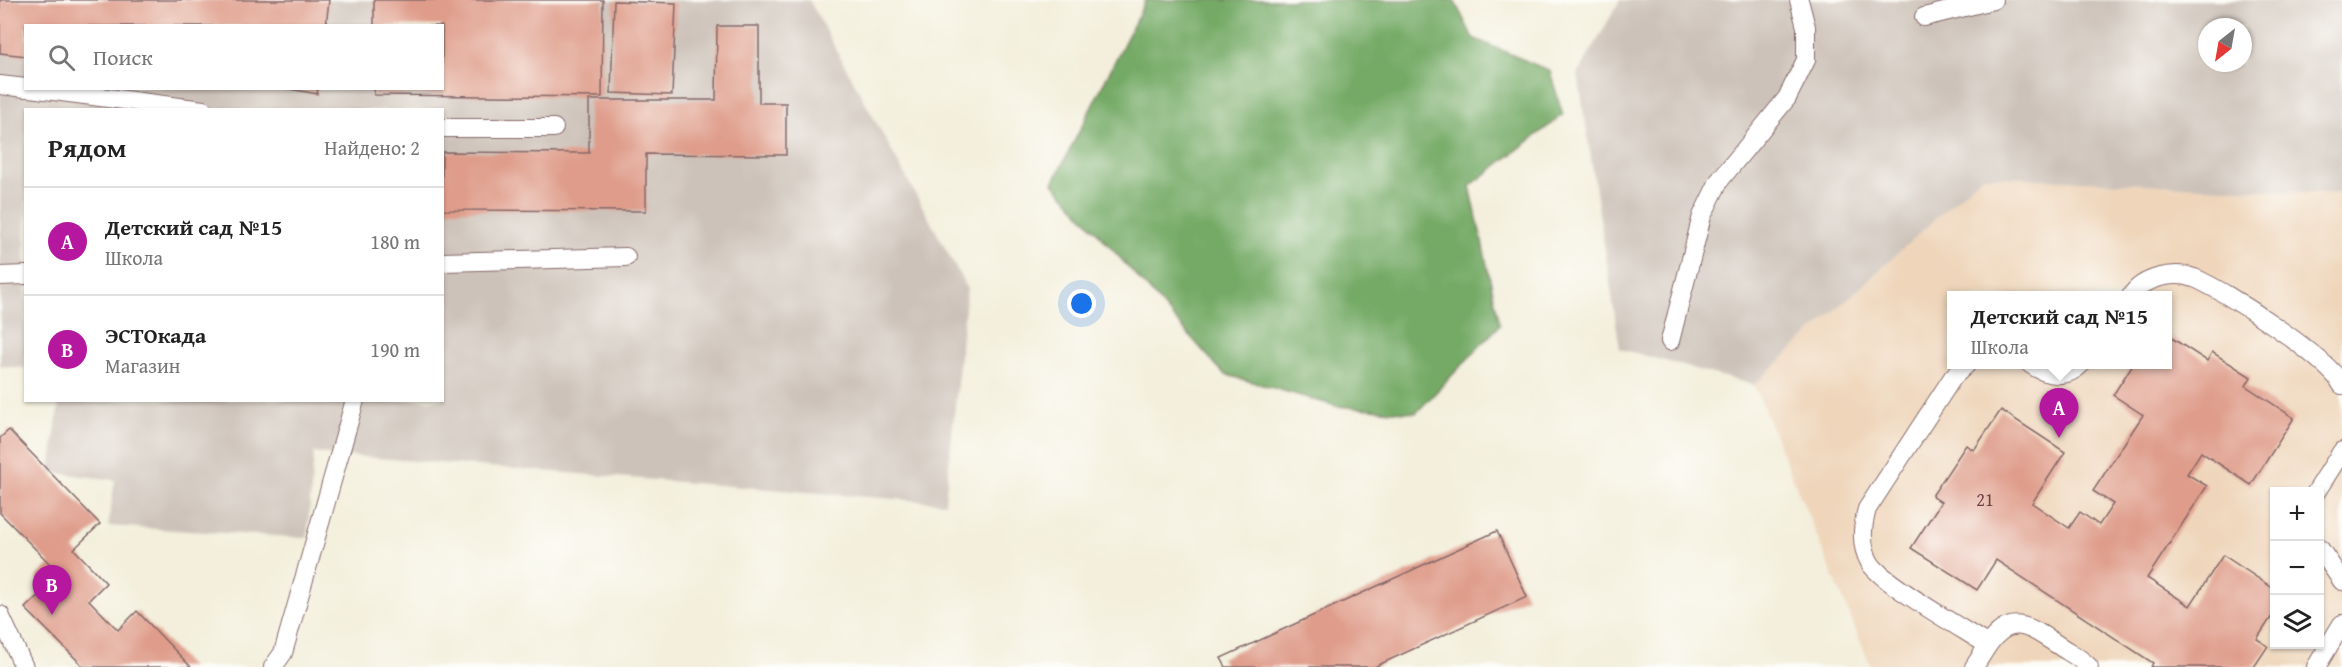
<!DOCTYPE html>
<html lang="ru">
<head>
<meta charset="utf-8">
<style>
  :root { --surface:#fff; --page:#f2f2f2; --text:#222; --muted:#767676; --line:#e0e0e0; --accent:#b5179e }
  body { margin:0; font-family:"Gentium Book Plus",serif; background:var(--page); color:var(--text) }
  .controls { position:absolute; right:18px; bottom:18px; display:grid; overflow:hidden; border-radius:0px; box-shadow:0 2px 4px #0004 }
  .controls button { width:54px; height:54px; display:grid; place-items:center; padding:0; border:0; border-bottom:2px solid var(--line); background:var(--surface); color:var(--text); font:30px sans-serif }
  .compass { position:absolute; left:2198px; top:18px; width:54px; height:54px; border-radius:50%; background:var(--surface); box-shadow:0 2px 4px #0004; rotate:211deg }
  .you { position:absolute; left:1082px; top:304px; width:21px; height:21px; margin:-15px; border:4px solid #fff; border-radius:50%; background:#1a73e8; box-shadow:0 0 0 9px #1a73e833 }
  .badge { display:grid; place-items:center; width:39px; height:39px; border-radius:50%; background:var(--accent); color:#fff; font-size:20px; font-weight:700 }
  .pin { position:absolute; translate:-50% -50px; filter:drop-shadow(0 2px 3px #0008) }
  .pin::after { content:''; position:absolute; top:32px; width:21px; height:18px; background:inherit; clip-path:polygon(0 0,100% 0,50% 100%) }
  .popup { position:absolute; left:1947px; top:291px; width:225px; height:78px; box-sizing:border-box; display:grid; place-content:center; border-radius:0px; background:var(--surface); filter:drop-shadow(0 2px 4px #0005); font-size:20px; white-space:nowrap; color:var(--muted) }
  .popup b { font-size:22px; color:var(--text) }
  .popup::after { content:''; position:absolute; left:50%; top:100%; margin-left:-12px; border:12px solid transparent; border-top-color:var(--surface) }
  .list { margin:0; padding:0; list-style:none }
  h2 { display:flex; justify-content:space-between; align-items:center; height:78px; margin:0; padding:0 24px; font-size:26px }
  h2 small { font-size:20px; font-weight:400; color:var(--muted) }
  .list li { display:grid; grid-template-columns:39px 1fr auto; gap:18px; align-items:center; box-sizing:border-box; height:108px; padding:0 24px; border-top:2px solid var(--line) }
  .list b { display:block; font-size:22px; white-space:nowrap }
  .list p { margin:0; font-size:20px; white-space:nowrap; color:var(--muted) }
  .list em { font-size:20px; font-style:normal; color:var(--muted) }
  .icon { flex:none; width:33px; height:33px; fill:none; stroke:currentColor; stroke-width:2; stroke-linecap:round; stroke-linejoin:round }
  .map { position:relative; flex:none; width:2342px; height:667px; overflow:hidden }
  .search { position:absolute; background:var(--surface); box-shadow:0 2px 4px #0004; left:24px; top:24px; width:420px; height:66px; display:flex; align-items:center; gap:15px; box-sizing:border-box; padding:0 21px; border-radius:0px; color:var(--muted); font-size:22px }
  .panel { position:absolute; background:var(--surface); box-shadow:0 2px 4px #0004; left:24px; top:108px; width:420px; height:294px; border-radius:0px }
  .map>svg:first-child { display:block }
  .built { fill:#efd6bb; fill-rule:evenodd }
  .industrial { fill:#cdc2b9; fill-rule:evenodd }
  .forest { fill:#75aa66; stroke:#606448; stroke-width:1.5 }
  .building { fill:#df9c8a }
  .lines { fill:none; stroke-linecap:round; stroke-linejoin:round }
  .lane-casing { stroke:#856869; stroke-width:20 }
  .lane { stroke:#fff; stroke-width:18 }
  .labels { text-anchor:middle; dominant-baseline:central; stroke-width:4.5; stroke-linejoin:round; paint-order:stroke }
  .number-label { font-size:18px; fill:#6f3e43 }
</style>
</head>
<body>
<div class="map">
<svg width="2342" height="667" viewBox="0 0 2342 667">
  <rect width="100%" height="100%" fill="#fdfcf7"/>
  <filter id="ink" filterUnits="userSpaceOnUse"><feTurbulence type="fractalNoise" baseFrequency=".0167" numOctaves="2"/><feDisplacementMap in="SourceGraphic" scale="12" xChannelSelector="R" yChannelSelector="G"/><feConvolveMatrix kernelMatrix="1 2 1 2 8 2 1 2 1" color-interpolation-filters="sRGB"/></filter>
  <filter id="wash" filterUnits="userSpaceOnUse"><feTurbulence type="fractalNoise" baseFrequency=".008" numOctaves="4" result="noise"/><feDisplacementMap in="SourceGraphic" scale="24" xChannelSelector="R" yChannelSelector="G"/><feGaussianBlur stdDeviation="1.35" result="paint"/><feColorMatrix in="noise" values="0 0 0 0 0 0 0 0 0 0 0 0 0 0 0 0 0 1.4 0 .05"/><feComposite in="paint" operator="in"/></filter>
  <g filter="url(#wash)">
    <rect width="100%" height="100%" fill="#f3efdc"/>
    <!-- built -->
    <path class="built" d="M1982 176 2342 194V667H1871L1754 385ZM1951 296H2167V364H1951ZM2274 492H2320V644H2274Z"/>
    <!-- industrial -->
    <g class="industrial">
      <path d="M0 0H809L967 288 945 503 314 453 307 538 108 526 115 480 50 472 59 401 442 400V110H26L25 368 0 366ZM26 26H442V88H26Z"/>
      <path d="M1620 0H2342V194L1982 176 1754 385 1620 349 1578 74ZM2207 27H2243V63H2207Z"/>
    </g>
    <!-- forest -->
    <path class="forest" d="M1146 0H1454L1473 38 1550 71 1563 115 1470 186 1500 325 1416 413 1336 406 1224 374 1053 183Z"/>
    <g id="blocks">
      <!-- building -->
      <g class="building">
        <path d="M0 0H329L326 26H26V56L0 53Z"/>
        <path d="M374 0H603L602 97 374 95V88H442V26H374Z"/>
        <path d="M614 1 676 3 672 95 611 93Z"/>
        <path d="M717 26H759V103H786V155L646 154V211L442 210V152L589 153V100H716Z"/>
        <path d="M284 88H318L317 94Z"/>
        <path d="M2167 335 2207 361 2212 352 2251 377 2246 386 2294 418 2251 485 2201 452 2187 474 2207 486 2147 578 2190 606 2223 555 2274 589V613L2257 639 2268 646 2254 667H2151L2153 663 1996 560 1977 590 1911 548 1941 502 1932 496 1966 445 1974 450 2001 410 2065 452 2032 503 2069 528 2080 512 2099 525 2113 504 2093 491 2143 415 2113 395 2133 364H2167Z"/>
        <path d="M9 430 100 524 74 549 106 583 89 600 118 630 137 611 191 667H80L82 665 25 608 46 588 36 578 50 564 0 513V438Z"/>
        <path d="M1497 531 1527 597 1374 667H1226L1221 658Z"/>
      </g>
    </g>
  </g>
  <g filter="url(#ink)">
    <use href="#blocks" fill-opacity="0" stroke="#856869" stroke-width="1.5"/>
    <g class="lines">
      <defs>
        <g id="lane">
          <path d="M1924 17 1993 0"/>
          <path d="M0 85 26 88"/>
          <path d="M30 88 203 110"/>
          <path d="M442 128H554"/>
          <path d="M442 262 626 257"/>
          <path d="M0 276 26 275"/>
          <path d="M2131 296C2143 277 2174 271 2194 278 2223 289 2330 359 2342 385"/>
          <path d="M1670 341 1702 216 1719 181 1787 98 1806 60V27L1799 0"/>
          <path d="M1967 364 1953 377 1867 509C1862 527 1860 545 1870 563 1882 583 1963 629 1988 645 2011 611 2031 628 2058 645 2068 652 2081 658 2089 667"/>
          <path d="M2030 364C2046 375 2066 380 2081 364"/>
          <path d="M2316 492 2342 451"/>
          <path d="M2320 549 2342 581"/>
          <path d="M0 615 24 667"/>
          <path d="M273 667 283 653 355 400"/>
          <path d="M1974 667 1988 645"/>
          <path d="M2316 667 2342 624"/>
        </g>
      </defs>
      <!-- lane casing -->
      <use href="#lane" class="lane-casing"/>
      <!-- lane -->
      <use href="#lane" class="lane"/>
    </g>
  </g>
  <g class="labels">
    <!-- number labels -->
    <g class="number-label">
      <text x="1985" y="499">21</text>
    </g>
  </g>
</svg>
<div class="controls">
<button>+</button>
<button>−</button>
<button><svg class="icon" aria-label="layers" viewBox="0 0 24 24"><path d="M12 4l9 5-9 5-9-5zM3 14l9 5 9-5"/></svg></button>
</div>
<svg class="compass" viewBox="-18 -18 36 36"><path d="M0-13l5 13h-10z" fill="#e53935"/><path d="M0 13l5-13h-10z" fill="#767676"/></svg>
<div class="you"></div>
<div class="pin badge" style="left:2059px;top:438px">A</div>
<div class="popup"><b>Детский сад №15</b>Школа</div>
<div class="pin badge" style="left:52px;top:615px">B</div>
<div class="search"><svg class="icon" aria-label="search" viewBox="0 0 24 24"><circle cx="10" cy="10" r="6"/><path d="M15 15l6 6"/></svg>Поиск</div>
<section class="panel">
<h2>Рядом<small>Найдено: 2</small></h2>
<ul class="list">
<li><span class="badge">A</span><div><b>Детский сад №15</b><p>Школа</p></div><em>180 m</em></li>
<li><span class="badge">B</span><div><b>ЭСТОкада</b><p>Магазин</p></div><em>190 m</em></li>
</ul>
</section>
</div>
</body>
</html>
